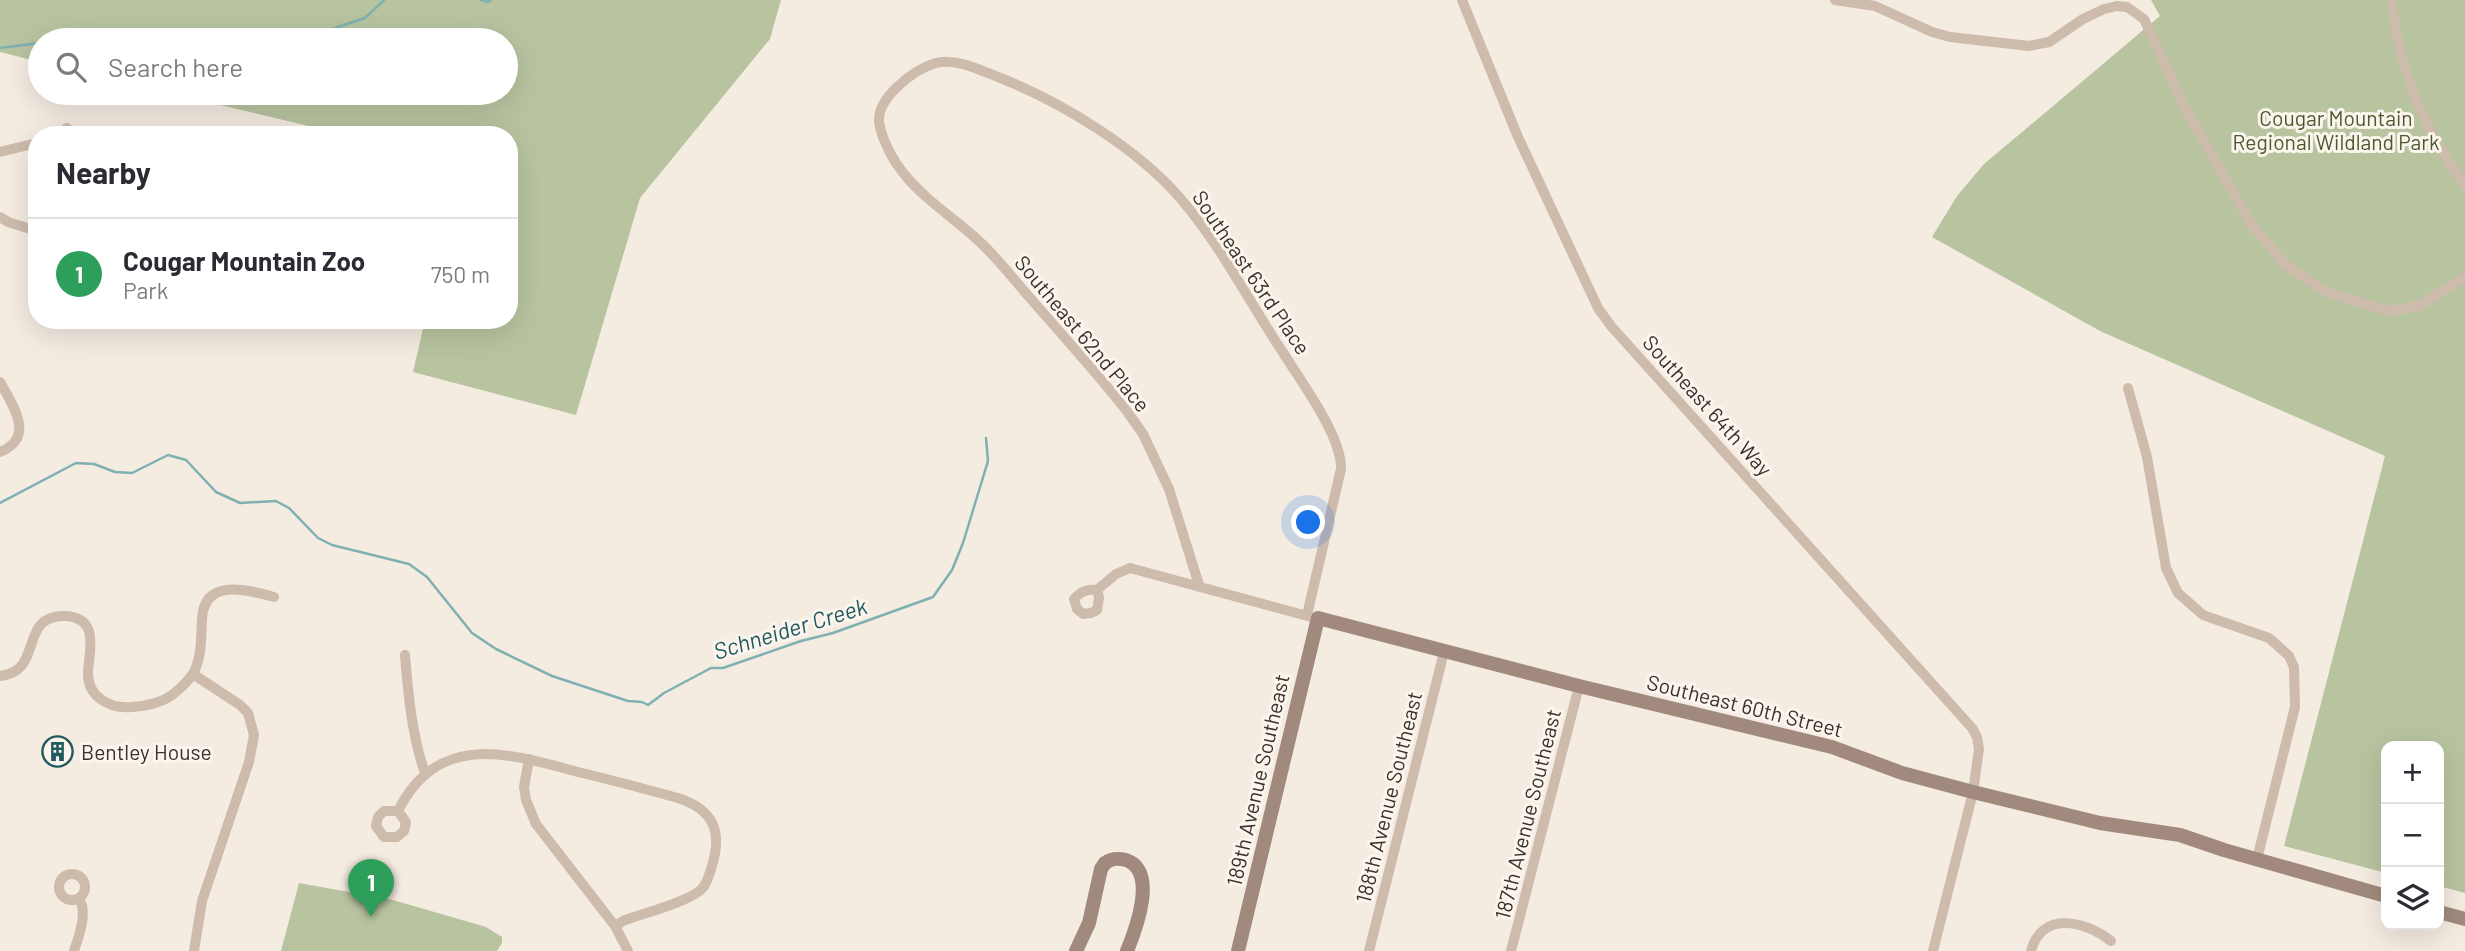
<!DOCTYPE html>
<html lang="en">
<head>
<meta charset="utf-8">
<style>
  :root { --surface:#fff; --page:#f7f7f7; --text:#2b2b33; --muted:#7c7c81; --line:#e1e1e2; --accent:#1f5a5e }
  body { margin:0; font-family:Barlow,sans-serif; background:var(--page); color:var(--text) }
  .controls { position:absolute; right:21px; bottom:21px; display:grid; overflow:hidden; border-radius:14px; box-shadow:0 7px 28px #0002 }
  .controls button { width:63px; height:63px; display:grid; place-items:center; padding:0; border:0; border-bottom:2px solid var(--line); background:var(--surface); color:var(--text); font:35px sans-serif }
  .you { position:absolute; left:1309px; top:523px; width:24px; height:24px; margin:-18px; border:5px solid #fff; border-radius:50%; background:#1a73e8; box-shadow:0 0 0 10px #1a73e833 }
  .badge { display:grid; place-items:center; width:46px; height:46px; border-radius:50%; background:var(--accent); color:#fff; font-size:23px; font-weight:700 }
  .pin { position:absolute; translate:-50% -58px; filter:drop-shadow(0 2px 4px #0008) }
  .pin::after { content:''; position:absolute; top:37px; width:24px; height:21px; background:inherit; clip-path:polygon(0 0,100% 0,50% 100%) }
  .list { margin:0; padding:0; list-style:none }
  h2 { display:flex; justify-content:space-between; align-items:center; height:91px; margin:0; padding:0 28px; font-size:30px }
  h2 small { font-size:23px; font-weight:400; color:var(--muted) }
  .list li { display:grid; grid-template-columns:46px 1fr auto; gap:21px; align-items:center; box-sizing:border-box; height:112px; padding:0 28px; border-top:2px solid var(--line) }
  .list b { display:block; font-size:26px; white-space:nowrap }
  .list p { margin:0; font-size:23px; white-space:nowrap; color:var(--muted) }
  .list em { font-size:23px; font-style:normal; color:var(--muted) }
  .icon { flex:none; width:38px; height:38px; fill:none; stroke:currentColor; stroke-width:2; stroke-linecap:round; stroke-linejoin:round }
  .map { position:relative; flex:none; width:2465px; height:951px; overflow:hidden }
  .search { position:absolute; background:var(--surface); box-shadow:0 7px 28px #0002; left:28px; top:28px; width:490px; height:77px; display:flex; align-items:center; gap:18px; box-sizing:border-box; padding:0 24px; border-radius:38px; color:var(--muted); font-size:26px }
  .panel { position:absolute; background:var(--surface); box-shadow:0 7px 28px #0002; left:28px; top:126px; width:490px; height:203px; border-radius:28px }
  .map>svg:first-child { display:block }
  .green { fill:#b8c4a0 }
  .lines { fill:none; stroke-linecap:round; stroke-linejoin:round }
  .stream { stroke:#7fb0b2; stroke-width:2.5 }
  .street { stroke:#cdbbac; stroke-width:10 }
  .secondary { stroke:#a18a7d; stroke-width:14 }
  .labels { text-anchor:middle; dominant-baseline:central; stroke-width:6; stroke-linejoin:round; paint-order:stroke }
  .park-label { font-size:21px; fill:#4a5a2e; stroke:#fbf5ee }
  .street-label { font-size:21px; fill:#3b302b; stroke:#fbf5ee }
  .poi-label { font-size:21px; fill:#3b302b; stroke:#fbf5ee; text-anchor:start }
  .water-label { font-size:23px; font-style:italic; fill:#1f5a5e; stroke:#fbf5ee }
</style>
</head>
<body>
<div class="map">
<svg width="2465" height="951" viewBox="0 0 2465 951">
  <rect width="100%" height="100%" fill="#f4ebe1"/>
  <!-- green -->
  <g class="green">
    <path d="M0 0H781L770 39 640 198 576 415 413 372 425 320H509V135H346L170 93H506V40H40V62L0 52Z"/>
    <path d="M2151 0H2465V893L2439 886V746H2386V873L2284 846 2385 456 2100 331 1932 237 1957 196 1984 164 2160 16Z"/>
    <path d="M299 883 393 900 486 927 502 937V943L497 951H281Z"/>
  </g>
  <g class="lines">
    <!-- stream -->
    <g class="stream">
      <path d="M481 0 488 2 491 0"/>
      <path d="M299 40 365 18 384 0"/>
      <path d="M0 48 40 43"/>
      <path d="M0 503 76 463 94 464 115 472 132 473 168 455 186 460 216 492 240 503 276 501 289 508 318 538 332 545 409 564 427 577 472 633 496 649 552 676 628 701 642 702 648 705 664 693 711 668H723L801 641 833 633 933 597 952 570 963 543 988 461 986 438"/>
    </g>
    <!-- street -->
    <g class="street">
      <path d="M1462 0 1518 137 1598 308 1611 326 1972 728 1977 737 1979 749 1973 792 1933 951"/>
      <path d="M1835 0 1875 6 1932 32 1950 37 2029 46 2049 42 2083 19 2104 9 2117 6 2127 7 2144 19 2185 108 2251 224 2286 265 2326 292 2389 311 2419 306 2465 277"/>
      <path d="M2392 0C2398 70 2424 129 2465 186"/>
      <path d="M58 135 67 128"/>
      <path d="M0 152 37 143"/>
      <path d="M0 217 8 222 37 231"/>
      <path d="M0 382C13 406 36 437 0 452"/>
      <path d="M2128 388 2147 457 2166 568 2178 593 2203 615 2269 638 2289 656 2294 667 2295 707 2257 859"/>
      <path d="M1199 585 1169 489 1143 434 1126 410C1096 372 1063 336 1031 299 1015 281 999 260 981 243 957 220 926 201 905 175 893 161 882 140 879 122 877 97 915 69 936 63 956 57 984 72 1003 79 1063 103 1138 149 1180 198 1220 244 1248 300 1282 351 1300 380 1342 436 1341 469L1307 615"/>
      <path d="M1097 590 1099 598 1097 610 1091 613 1083 614 1077 609 1074 599C1082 591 1086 589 1097 590L1116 574 1130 568 1311 617"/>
      <path d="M405 655C408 693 412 736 425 773"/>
      <path d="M193 674 240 705 248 713 254 735 249 762 202 901 194 951"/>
      <path d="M0 676C45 672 17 613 67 616 100 619 89 652 88 672 87 697 110 709 132 707 146 706 161 703 172 695 180 689 189 680 194 672 202 655 201 637 202 619 204 577 248 590 274 597"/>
      <path d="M529 759 524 787 526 800 536 824 615 926 628 951"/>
      <path d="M398 811H384L378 817 376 826 384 837H397L404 831 406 822 398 811C438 731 508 753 578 772 612 780 645 789 678 798 715 810 723 833 711 869 708 878 706 887 698 892 681 904 644 913 623 921L615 926"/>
      <circle cx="72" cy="887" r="13"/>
      <path d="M74 951C79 936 88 913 79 898"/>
      <path d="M1369 951 1444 652"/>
      <path d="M1511 951 1579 686"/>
      <path d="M2031 951C2042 910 2086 921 2111 941"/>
    </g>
    <!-- secondary -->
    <g class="secondary">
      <path d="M2439 912 2465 919"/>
      <path d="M1076 951 1089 923 1101 869 1105 863C1112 858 1118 858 1126 860 1158 871 1136 929 1127 951"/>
      <path d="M1238 951 1318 618 1579 686 1832 747 1902 773 1973 792 2100 823 2180 835 2224 850 2386 896"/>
    </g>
  </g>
  <!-- icons -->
  <defs>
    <symbol id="building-ring" viewBox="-11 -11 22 22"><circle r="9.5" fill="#fbf5ee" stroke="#1f5a5e" stroke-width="1.5"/><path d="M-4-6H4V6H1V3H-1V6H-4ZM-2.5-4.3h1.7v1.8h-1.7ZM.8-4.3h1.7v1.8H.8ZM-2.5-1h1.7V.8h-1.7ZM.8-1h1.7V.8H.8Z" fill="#1f5a5e"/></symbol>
  </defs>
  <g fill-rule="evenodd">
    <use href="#building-ring" x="40" y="734" width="35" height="35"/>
  </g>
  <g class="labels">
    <!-- park labels -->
    <g class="park-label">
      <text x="2336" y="117">Cougar Mountain<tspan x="2336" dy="24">Regional Wildland Park</tspan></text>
    </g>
    <!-- street labels -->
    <g class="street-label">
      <text transform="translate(1252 272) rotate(56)">Southeast 63rd Place</text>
      <text transform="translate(1083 333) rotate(50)">Southeast 62nd Place</text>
      <text transform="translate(1708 405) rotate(48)">Southeast 64th Way</text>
      <text transform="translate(1745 705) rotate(14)">Southeast 60th Street</text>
      <text transform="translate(1257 780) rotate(-77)">189th Avenue Southeast</text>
      <text transform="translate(1388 797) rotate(-76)">188th Avenue Southeast</text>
      <text transform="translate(1527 814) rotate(-76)">187th Avenue Southeast</text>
    </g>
    <!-- poi labels -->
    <g class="poi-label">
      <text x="81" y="751">Bentley House</text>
    </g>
    <!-- water labels -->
    <g class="water-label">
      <text transform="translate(790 628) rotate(-17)">Schneider Creek</text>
    </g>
  </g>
</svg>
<div class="controls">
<button>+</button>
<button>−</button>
<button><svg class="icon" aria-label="layers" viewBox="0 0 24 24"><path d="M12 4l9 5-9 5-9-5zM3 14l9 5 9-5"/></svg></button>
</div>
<div class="you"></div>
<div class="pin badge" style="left:371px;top:917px;background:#2e9e5b">1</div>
<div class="search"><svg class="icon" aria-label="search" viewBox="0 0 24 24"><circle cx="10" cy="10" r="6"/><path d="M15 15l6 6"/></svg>Search here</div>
<section class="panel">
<h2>Nearby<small></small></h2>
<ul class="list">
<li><span class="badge" style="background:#2e9e5b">1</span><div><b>Cougar Mountain Zoo</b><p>Park</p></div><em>750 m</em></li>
</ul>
</section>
</div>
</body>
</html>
